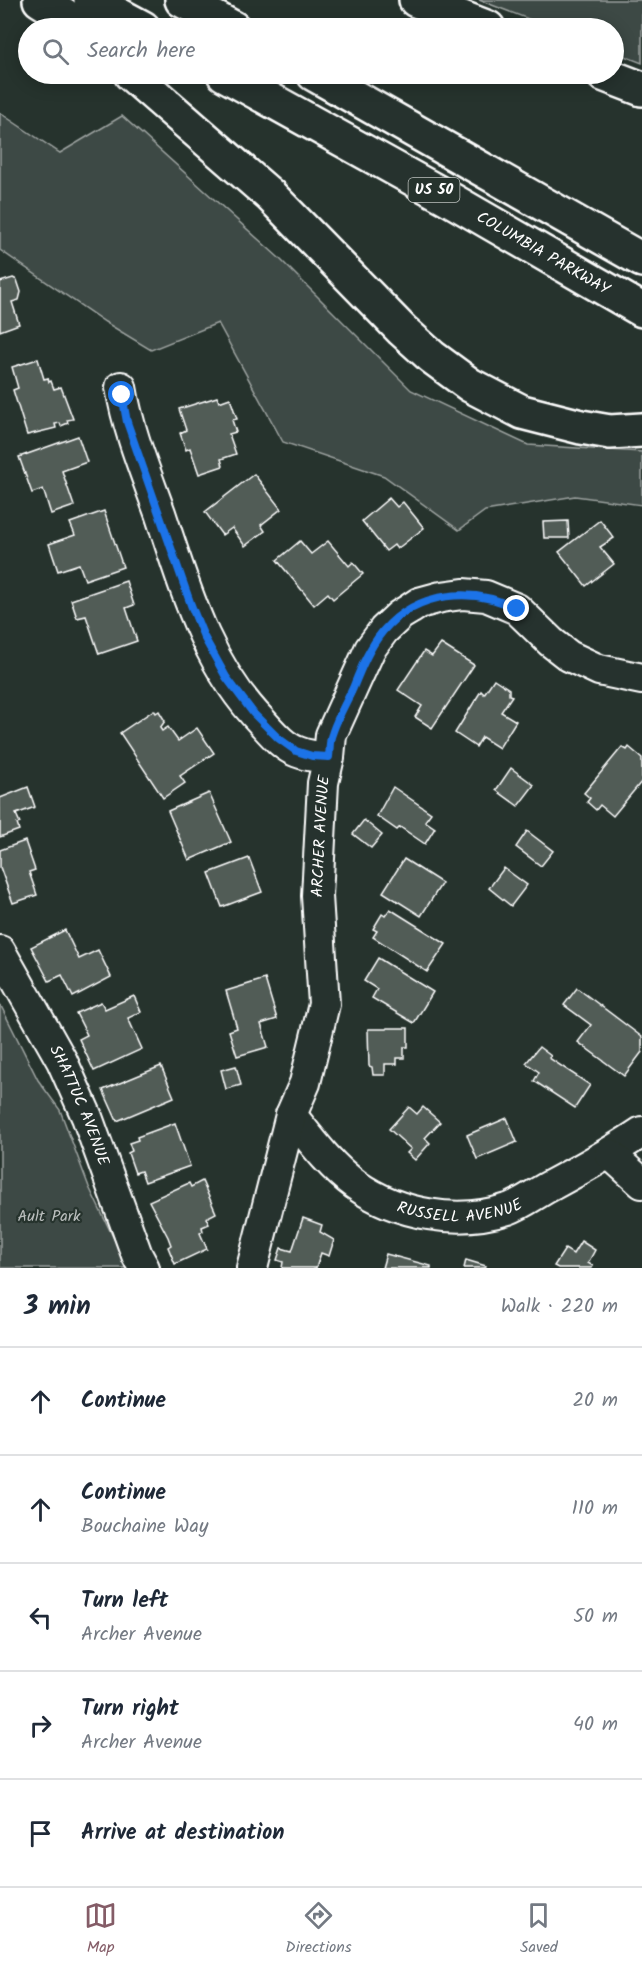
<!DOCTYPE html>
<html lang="en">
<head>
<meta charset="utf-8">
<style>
  :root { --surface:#fff; --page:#f6f6f7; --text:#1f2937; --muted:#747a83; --line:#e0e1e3; --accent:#845c67 }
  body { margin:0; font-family:Kalam,sans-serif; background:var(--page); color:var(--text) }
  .stop { position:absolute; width:18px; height:18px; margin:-14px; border:4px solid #1a73e8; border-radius:50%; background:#fff }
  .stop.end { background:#1a73e8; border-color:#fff; box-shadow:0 2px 6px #0008 }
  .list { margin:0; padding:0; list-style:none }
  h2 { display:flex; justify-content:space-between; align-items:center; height:78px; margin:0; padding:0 24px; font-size:26px }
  h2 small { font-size:20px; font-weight:400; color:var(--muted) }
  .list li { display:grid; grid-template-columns:39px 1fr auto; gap:18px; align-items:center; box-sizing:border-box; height:108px; padding:0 24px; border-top:2px solid var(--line) }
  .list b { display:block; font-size:22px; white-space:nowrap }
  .list p { margin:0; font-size:20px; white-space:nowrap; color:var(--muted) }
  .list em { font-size:20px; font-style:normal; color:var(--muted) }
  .icon { flex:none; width:33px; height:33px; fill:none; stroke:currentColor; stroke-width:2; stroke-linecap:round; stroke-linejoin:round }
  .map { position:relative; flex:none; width:642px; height:1268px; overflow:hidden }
  .search { position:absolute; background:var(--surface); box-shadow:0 3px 15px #0003; left:18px; right:18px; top:18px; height:66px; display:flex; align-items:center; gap:15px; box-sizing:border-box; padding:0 21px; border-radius:33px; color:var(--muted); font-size:22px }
  .sheet { height:618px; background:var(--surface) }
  nav { display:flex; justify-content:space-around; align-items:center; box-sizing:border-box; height:84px; border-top:2px solid var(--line); background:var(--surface); font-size:16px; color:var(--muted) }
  nav a { display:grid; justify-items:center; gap:3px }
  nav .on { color:var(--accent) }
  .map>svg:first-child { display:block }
  .green { fill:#3e4944; stroke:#9ea4a2; stroke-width:1.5 }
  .building { fill:#515c57; stroke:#fff; stroke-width:1.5 }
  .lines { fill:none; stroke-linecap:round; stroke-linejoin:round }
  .minor-casing { stroke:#fff; stroke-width:34 }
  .highway-casing { stroke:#fff; stroke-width:38 }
  .minor { stroke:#26332d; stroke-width:30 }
  .highway { stroke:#26332d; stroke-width:33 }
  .route { stroke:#1a73e8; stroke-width:8 }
  .labels { text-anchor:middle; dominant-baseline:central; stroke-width:4.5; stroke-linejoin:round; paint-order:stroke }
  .shield { fill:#26332d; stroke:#bec2c0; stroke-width:1.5 }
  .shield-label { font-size:15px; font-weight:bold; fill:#fff }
  .street-label { font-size:16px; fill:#fff; stroke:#26332d }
  .park-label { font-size:16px; fill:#bbbfbe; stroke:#26332d }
</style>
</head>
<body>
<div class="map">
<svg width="642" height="1268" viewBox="0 0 642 1268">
  <rect width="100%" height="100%" fill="#26332d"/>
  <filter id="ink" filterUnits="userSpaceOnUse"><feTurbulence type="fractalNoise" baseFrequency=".0167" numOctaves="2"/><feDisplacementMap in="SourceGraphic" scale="12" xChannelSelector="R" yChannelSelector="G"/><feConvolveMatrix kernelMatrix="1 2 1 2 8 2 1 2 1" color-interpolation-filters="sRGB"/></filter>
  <g filter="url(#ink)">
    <!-- green -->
    <g class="green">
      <path d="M479 0H642V63L614 52V28H552Z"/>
      <path d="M0 113 60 153 122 116 278 257 411 390 528 445 642 452V505L575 496 485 511 459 530 384 476 283 442 218 323 151 350 105 322 0 250Z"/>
      <path d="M0 1004 38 1080 60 1110 89 1187 128 1268H0Z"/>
    </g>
    <!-- building -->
    <g class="building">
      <path d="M13 278 17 280 21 292 19 300 12 302 19 324 0 331V282Z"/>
      <path d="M38 359 44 379 48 378 49 382 51 381 54 389 61 387 73 419 67 420 68 423 61 426 60 423 55 424 56 428 27 435 13 390 18 388 12 367Z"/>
      <path d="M217 397 219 402 230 398 237 419 232 420 236 432 229 434 236 454 221 459 223 466 199 474 190 448 186 450 180 433 186 430 179 409Z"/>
      <path d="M78 436 87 462 62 471 74 506 51 514 43 489 32 493 19 457Z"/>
      <path d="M254 474 281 509 261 525 265 531 245 546 232 528 222 535 205 512Z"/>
      <path d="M389 498 397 507 403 502 424 528 397 549 394 545 386 551 362 521Z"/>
      <path d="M104 511 123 567 85 580 79 564 58 571 49 544 75 535 70 523Z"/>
      <path d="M600 520 614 538 600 547 614 564 586 586 559 552Z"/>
      <path d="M568 521 569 538H544L543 522Z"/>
      <path d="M300 541 311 554 328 541 349 566 353 562 363 574 333 599 328 593 314 605 277 560Z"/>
      <path d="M126 581 134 605 126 608 137 641 99 654 86 616 77 618 71 600Z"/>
      <path d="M441 644 474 665 432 728 415 717 422 706 398 690 424 651 432 656Z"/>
      <path d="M494 679 509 689V695L512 696 501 712 516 721 499 748 482 737 476 747 455 733 481 691 484 694Z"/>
      <path d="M154 710 156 713 159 711 165 721 160 728 162 731 168 727 178 741 197 728 214 753 180 776 185 783 163 798 120 733Z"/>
      <path d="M622 747 627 750 629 747 642 758V781L613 816 600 805 596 810 587 802 590 798 584 793Z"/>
      <path d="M511 768 534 785 518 806 496 790Z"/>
      <path d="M28 787 35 807 16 814 20 823 17 824 19 830 0 837V798Z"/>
      <path d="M393 787 431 813 425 821 435 828 425 844 400 827 397 830 377 816Z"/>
      <path d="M209 793 231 842 189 860 168 811Z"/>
      <path d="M364 820 382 835 371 848 353 834Z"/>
      <path d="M527 831 553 851 541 866 516 847Z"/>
      <path d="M25 841 35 870 29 872 37 895 13 903 0 867V850Z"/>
      <path d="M249 858 262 892 222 907 209 873Z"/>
      <path d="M404 859 442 883 421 916 383 892Z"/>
      <path d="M504 868 527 885 511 906 489 888Z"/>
      <path d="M390 909 446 944 427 972 373 937 377 931 373 929 382 914 385 916Z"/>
      <path d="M65 930 79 959 98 950 111 977 73 997 62 975 49 981 31 947Z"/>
      <path d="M378 958 433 992 414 1023 372 998 377 989 364 981Z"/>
      <path d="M265 979 277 1019 261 1024 268 1047 237 1056 229 1031 237 1028 226 991Z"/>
      <path d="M577 988 642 1037V1052L624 1076 578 1042 591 1025 564 1005Z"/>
      <path d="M134 996 141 1012 128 1018 142 1049 94 1071 79 1039 87 1035 76 1013 101 1002 105 1009Z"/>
      <path d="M387 1028H408V1047H404V1058H397V1064H385V1075H373L372 1067 369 1066 368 1029H387Z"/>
      <path d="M539 1047 551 1056 549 1058 590 1085 575 1108 534 1081 539 1072 526 1063Z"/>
      <path d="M161 1066 174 1097 117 1121 103 1090Z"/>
      <path d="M236 1066 241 1085 226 1089 221 1070Z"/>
      <path d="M409 1107 417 1114 423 1107 440 1122 425 1138 430 1143 415 1160 407 1153 411 1149 389 1129Z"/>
      <path d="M507 1118 517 1142 477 1159 467 1135Z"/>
      <path d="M175 1123 190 1166 145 1182 141 1171 135 1173 128 1153 132 1151 129 1143 138 1140 137 1137Z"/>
      <path d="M202 1181 216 1213 206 1218 209 1224 202 1227 203 1231 200 1233 207 1249 175 1264 168 1247 171 1245 168 1237 149 1201 189 1183 191 1187Z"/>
      <path d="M303 1218 322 1225 320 1232 334 1240 329 1256 321 1253 316 1268H282L283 1262 277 1260 281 1248 292 1251Z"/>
      <path d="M581 1241 595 1250 588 1263 593 1266 592 1268H558L554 1266 565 1249 573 1254Z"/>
      <path d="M386 1254 431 1266V1268H382Z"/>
      <path d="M466 1260 486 1266 485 1268H464Z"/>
    </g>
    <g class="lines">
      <defs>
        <g id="minor">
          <path d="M121 387C128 430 145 471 160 513 185 588 206 665 263 723 273 734 284 747 298 752 308 756 318 757 329 757"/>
          <path id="s1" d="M0 951 62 1061 87 1117 137 1255 144 1268"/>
          <path id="s2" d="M291 1115C311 1140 330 1166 356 1185 399 1215 458 1225 508 1209 522 1204 535 1194 548 1187 580 1170 612 1152 642 1132"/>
          <path d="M610 1154 642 1183"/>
          <path id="s3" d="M252 1268 291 1115 305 1083 324 1004 317 896 323 783 329 757 331 735 370 649 384 630 400 615 410 609 419 603 441 597 463 594 486 596 517 609 551 642 569 656 599 670 642 679"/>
        </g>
        <g id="highway">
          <path d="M40 0 64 15 79 28"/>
          <path d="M91 0 143 28"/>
          <path d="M182 0 233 28"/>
          <path d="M416 0 488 28"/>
          <path d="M131 74 271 196 402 330 432 357 470 385 522 412 581 427 610 432 642 430"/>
          <path id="s4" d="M224 74 448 198 642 310"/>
          <path d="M314 74 642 260"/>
          <path d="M603 74 642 89"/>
        </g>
      </defs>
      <!-- minor casing -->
      <use href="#minor" class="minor-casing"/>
      <!-- highway casing -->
      <use href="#highway" class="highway-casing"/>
      <!-- minor -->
      <use href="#minor" class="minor"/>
      <!-- highway -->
      <use href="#highway" class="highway"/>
    </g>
  </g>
  <g class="lines" filter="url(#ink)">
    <!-- route -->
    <path class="route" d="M122 395 127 422 191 605 204 637 226 677 254 714 278 738 296 751 312 756 329 757C330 750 329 741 332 734 337 718 346 703 353 688 361 668 369 648 383 631 417 591 473 586 517 609"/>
  </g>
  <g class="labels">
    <!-- shield labels -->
    <rect class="shield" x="408.5" y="178" width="51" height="24" rx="4.5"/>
    <g class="shield-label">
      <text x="434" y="190">US 50</text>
    </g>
    <!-- street labels -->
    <g class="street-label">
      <text stroke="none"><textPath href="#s4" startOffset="366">COLUMBIA PARKWAY</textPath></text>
      <text stroke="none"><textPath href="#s3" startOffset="442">ARCHER AVENUE</textPath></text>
      <text stroke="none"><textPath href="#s1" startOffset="174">SHATTUC AVENUE</textPath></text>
      <text stroke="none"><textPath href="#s2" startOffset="206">RUSSELL AVENUE</textPath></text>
    </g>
    <!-- park labels -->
    <g class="park-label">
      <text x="49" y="1216">Ault Park</text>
    </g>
  </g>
</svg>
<div class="stop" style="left:122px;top:395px"></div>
<div class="stop end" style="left:517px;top:609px"></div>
<div class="search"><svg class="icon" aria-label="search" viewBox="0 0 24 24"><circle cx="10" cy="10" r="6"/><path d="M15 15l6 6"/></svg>Search here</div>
</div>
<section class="sheet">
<h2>3 min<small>Walk · 220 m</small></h2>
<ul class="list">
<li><svg class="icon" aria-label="ahead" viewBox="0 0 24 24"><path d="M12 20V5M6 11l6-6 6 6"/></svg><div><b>Continue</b></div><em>20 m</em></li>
<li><svg class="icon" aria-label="ahead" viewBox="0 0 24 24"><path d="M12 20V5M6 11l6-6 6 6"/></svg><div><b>Continue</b><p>Bouchaine Way</p></div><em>110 m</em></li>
<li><svg class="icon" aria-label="left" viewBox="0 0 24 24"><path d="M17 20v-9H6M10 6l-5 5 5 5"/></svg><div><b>Turn left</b><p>Archer Avenue</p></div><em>50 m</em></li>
<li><svg class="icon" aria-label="right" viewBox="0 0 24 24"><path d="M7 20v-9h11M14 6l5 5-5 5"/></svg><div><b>Turn right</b><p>Archer Avenue</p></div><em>40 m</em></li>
<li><svg class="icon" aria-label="arrive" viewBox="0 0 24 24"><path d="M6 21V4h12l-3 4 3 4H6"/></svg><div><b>Arrive at destination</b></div></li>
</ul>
</section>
<nav>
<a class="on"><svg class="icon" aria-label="map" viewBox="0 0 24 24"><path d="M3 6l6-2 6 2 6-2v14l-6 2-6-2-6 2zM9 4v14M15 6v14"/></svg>Map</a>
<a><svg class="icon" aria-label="directions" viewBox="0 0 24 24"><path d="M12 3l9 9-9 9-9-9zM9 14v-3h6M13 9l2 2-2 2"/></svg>Directions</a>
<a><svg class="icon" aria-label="saved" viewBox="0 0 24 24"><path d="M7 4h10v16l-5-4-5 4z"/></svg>Saved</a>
</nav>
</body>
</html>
